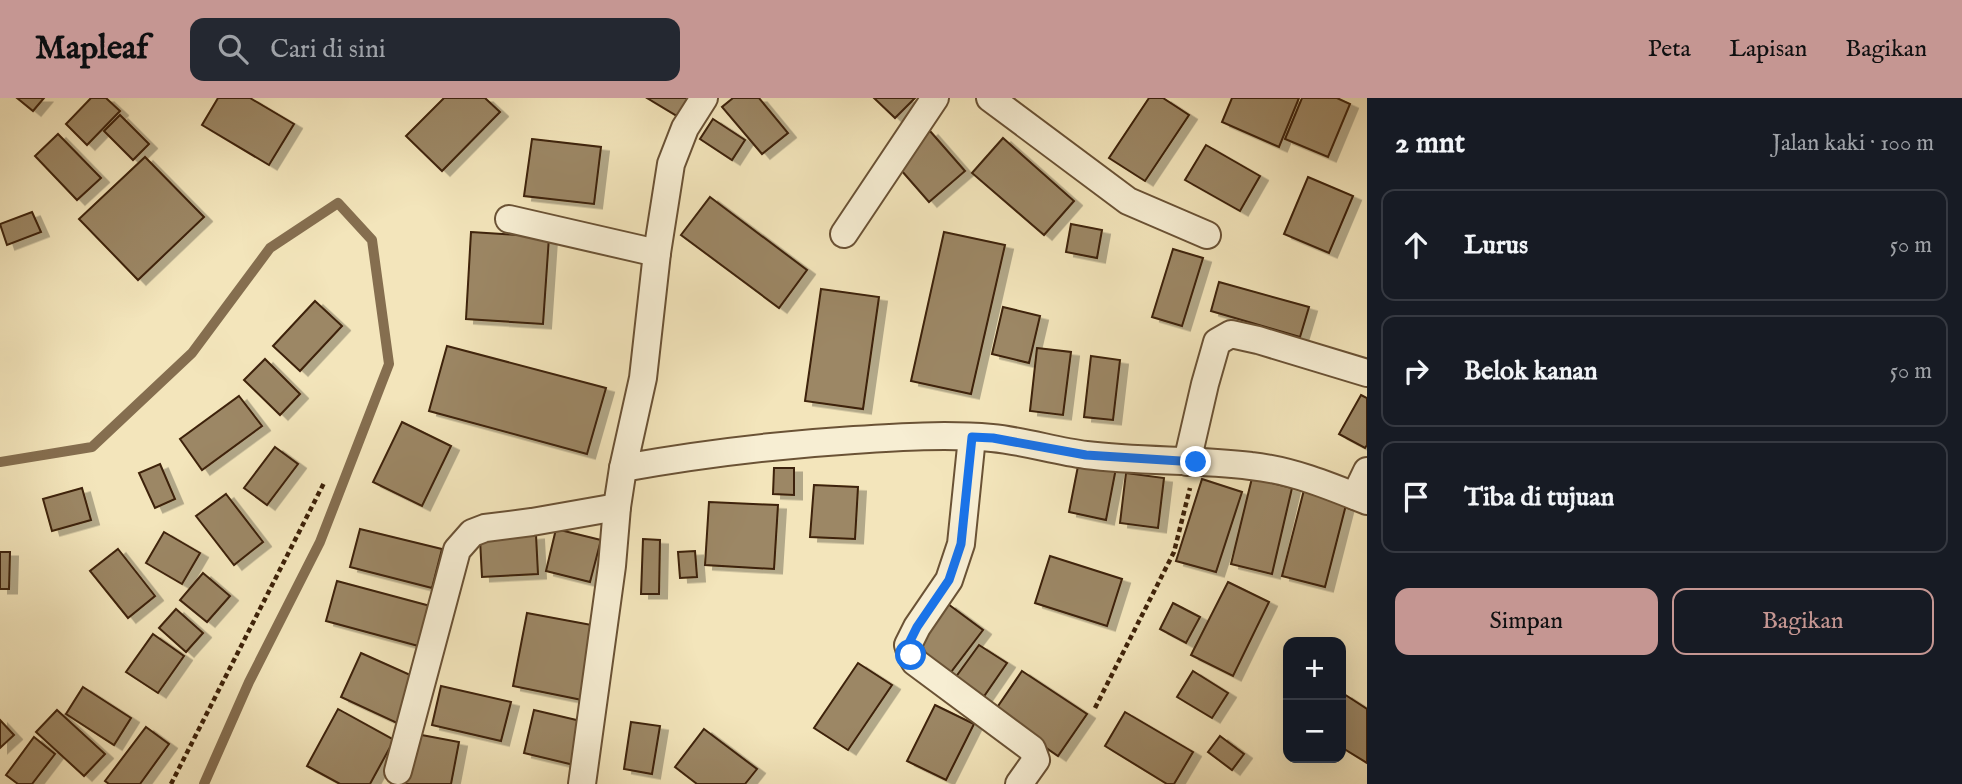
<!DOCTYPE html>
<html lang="id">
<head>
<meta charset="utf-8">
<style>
  :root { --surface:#171b24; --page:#242831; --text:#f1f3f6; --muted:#9ea1a6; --line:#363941; --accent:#c59692 }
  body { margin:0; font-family:"IM FELL English",serif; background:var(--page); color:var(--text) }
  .controls { position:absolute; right:21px; bottom:21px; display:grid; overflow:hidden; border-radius:14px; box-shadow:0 7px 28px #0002 }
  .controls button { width:63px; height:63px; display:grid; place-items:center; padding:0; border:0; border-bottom:2px solid var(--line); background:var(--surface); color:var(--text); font:35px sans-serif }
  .stop { position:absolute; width:21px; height:21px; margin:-16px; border:5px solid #1a73e8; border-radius:50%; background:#fff }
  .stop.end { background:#1a73e8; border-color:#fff; box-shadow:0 2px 7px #0008 }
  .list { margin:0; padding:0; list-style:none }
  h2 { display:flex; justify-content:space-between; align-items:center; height:91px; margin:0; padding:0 28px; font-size:30px }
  h2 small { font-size:23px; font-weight:400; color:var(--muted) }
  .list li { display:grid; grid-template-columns:46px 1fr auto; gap:21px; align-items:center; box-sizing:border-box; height:112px; margin:0 14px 14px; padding:0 14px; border:2px solid var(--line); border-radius:14px }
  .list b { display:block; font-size:26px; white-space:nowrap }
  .list em { font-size:23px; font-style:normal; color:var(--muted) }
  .actions { display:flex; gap:14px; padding:21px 28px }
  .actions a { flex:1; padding:16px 0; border:2px solid var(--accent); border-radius:14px; text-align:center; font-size:24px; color:var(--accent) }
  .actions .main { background:var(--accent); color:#111 }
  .icon { flex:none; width:38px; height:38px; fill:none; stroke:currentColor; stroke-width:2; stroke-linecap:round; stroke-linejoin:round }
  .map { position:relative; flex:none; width:1367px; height:686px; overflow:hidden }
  header { display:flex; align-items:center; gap:42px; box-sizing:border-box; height:98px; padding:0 35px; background:var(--accent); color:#111 }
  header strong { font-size:33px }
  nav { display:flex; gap:38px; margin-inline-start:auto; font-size:24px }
  .search { width:490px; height:63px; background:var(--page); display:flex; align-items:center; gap:18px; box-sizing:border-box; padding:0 24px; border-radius:14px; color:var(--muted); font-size:26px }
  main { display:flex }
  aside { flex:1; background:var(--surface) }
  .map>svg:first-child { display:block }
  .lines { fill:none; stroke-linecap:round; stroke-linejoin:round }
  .stream { stroke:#856e4f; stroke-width:10 }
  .building { fill:#9c8765; stroke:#3d2108; stroke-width:2; filter:url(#shadow) }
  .minor-casing { stroke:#6a5235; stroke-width:30 }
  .path { stroke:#3d2108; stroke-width:4.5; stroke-dasharray:5 3.5; stroke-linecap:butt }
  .minor { stroke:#f7eed3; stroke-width:26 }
  .route { stroke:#1a73e8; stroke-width:9 }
</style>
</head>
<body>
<header>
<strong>Mapleaf</strong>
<div class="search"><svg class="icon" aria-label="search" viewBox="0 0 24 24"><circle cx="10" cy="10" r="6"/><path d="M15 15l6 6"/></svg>Cari di sini</div>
<nav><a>Peta</a><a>Lapisan</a><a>Bagikan</a></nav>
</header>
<main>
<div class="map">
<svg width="1367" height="686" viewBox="0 0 1367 686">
  <defs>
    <filter id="shadow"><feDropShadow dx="8" dy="4.5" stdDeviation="0" flood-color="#0004"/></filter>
  </defs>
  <rect width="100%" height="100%" fill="#f3e5bb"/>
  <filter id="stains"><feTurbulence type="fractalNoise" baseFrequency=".00286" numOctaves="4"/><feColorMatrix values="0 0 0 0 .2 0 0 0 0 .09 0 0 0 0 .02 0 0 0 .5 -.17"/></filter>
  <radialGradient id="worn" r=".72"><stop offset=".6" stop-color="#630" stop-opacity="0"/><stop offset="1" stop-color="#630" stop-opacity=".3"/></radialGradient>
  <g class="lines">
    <!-- stream -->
    <path class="stream" d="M0 364 92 349 192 255 270 150 338 105 372 142 389 266 320 444 249 584 204 686"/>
  </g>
  <!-- building -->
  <g class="building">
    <path d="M17 0H44L33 13Z"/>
    <path d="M91 0H106L120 13 87 47 66 26Z"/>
    <path d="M218 0H250L294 26 269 67 202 27Z"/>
    <path d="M444 0H485L500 14 442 73 406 38Z"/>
    <path d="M647 0H694L682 21Z"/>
    <path d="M733 0H759L788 35 762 56 722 9Z"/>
    <path d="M874 0H915L895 20Z"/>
    <path d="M1149 0H1163L1189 17 1145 83 1109 60Z"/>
    <path d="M1232 0H1299L1279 49 1222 24Z"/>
    <path d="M1302 0H1337L1350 6 1328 59 1285 41Z"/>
    <path d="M120 17 149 46 133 62 104 33Z"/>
    <path d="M713 21 745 42 732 62 700 41Z"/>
    <path d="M930 33 965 73 929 104 894 64Z"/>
    <path d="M58 36 101 80 77 102 35 58Z"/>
    <path d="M1003 40 1074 103 1044 137 972 75Z"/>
    <path d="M532 41 601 49 594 106 524 98Z"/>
    <path d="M1206 47 1260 78 1240 113 1185 82Z"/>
    <path d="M145 59 204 119 138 182 79 121Z"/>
    <path d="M1308 79 1353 98 1329 155 1284 136Z"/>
    <path d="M710 99 807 172 779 210 681 137Z"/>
    <path d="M32 114 41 134 7 147 0 126Z"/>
    <path d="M1071 126 1102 132 1097 160 1066 154Z"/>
    <path d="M471 134 549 139 543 226 466 221Z"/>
    <path d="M944 134 1005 147 971 296 911 283Z"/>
    <path d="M1173 151 1203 160 1182 228 1152 219Z"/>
    <path d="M1219 184 1309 209 1300 239 1211 213Z"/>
    <path d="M821 191 879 199 863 311 805 303Z"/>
    <path d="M315 203 342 228 300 273 273 248Z"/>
    <path d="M1003 209 1040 218 1029 265 992 256Z"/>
    <path d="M447 248 606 290 587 356 429 313Z"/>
    <path d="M1037 250 1071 254 1063 317 1030 313Z"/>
    <path d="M1091 258 1120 262 1113 322 1084 319Z"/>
    <path d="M265 261 300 296 280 317 244 282Z"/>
    <path d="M1361 297 1367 300V347L1365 350 1339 336Z"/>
    <path d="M239 298 262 328 202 372 180 341Z"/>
    <path d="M402 324 451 348 422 408 373 384Z"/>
    <path d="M275 349 298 366 267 407 244 390Z"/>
    <path d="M1079 363 1116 370 1106 422 1069 414Z"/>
    <path d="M160 366 175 401 155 410 139 375Z"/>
    <path d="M774 370H794V397L773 396Z"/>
    <path d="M1126 375 1164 380 1158 430 1120 425Z"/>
    <path d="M1252 380 1292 390 1272 476 1231 466Z"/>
    <path d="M1202 381 1242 394 1216 474 1176 463Z"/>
    <path d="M814 387 858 389 855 441 810 439Z"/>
    <path d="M1305 388 1348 399 1325 489 1282 478Z"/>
    <path d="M82 390 91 422 52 433 43 401Z"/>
    <path d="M226 396 263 444 234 467 196 418Z"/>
    <path d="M709 404 778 407 774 471 705 467Z"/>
    <path d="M360 431 442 451 432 490 350 469Z"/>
    <path d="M556 431 601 442 590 484 546 473Z"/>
    <path d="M164 434 200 455 182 486 146 465Z"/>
    <path d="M536 437 538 476 482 479 480 441Z"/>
    <path d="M643 441 660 442 659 496H641Z"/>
    <path d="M118 451 155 498 128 520 90 473Z"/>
    <path d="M695 453 697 479 680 480 678 454Z"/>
    <path d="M0 454H10L9 491H0Z"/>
    <path d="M1050 458 1122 481 1107 528 1035 505Z"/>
    <path d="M203 475 230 498 207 524 180 502Z"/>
    <path d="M337 483 434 509 422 549 326 523Z"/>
    <path d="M1228 484 1269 504 1233 578 1191 557Z"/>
    <path d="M1173 505 1200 519 1186 545 1160 531Z"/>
    <path d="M948 506 983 532 948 578 913 552Z"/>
    <path d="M176 511 203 535 186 554 159 530Z"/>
    <path d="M527 515 597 528 582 602 513 588Z"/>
    <path d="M153 536 184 558 158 595 126 574Z"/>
    <path d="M979 547 1007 565 978 607 950 587Z"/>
    <path d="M361 555 417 580 397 625 341 599Z"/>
    <path d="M858 565 892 587 848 652 814 630Z"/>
    <path d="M1022 573 1087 616 1058 658 994 614Z"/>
    <path d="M1193 573 1228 595 1212 620 1177 599Z"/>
    <path d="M441 588 511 604 501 643 432 627Z"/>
    <path d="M83 589 131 620 114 647 66 616Z"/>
    <path d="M1344 596 1367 611V665L1341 649V601Z"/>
    <path d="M935 607 974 626 946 682 907 663Z"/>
    <path d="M338 611 394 642 370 686H340L307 668Z"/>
    <path d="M57 612 105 656 84 678 36 634Z"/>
    <path d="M534 612 585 624 574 667 524 655Z"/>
    <path d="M1125 614 1193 654 1174 686H1167L1105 648Z"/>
    <path d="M0 622 14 637 0 650Z"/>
    <path d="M631 624 660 628 652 676 624 671Z"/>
    <path d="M146 629 169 646 140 686H109L105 683Z"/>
    <path d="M704 631 757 671 745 686H697L675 669Z"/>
    <path d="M411 635 459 644 451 686H402Z"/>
    <path d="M1220 638 1244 656 1232 672 1208 654Z"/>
    <path d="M34 639 55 656 32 686H18L6 677Z"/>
  </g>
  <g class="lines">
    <defs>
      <g id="minor">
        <path d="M704 0 685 30 671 66 657 155 643 280 623 370C701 356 775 347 854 342 900 339 947 336 992 340 1024 343 1055 353 1086 357 1141 364 1196 361 1251 368 1291 372 1330 388 1367 403"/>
        <path d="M990 0 1128 103 1207 137"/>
        <path d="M509 121 657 155"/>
        <path d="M844 136 935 0"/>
        <path d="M972 339 961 446 949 482 917 529 908 547 911 557 915 564 1032 651 1036 662 1019 686"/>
        <path d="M1187 364 1205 286 1217 244 1231 236 1258 242 1367 275"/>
        <path d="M1355 398 1367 373"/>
        <path d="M398 673 457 452 472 435 485 430 532 424 617 409"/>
        <path d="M582 686 612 468 617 409 623 370"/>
      </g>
    </defs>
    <!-- minor casing -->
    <use href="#minor" class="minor-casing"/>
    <!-- path -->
    <g class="path">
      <path d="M1095 610 1174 454 1190 390"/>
      <path d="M171 686 325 383"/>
    </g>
    <!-- minor -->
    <use href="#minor" class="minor"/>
  </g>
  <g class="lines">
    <!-- route -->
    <path class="route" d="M911 557 908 547 917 529 949 482 961 446 972 339 993 340 1086 357 1196 364"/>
  </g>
  <rect width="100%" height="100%" filter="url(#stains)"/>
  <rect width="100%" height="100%" fill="url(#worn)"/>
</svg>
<div class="controls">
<button>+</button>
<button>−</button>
</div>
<div class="stop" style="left:911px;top:557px"></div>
<div class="stop end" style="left:1196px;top:364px"></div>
</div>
<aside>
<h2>2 mnt<small>Jalan kaki · 100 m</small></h2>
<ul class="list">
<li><svg class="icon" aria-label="ahead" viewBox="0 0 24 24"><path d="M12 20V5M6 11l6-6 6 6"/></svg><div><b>Lurus</b></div><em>50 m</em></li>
<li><svg class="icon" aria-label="right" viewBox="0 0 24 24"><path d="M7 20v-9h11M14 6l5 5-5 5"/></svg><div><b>Belok kanan</b></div><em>50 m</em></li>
<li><svg class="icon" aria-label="arrive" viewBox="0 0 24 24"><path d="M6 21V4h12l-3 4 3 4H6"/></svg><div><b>Tiba di tujuan</b></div></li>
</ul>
<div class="actions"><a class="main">Simpan</a><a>Bagikan</a></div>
</aside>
</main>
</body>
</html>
